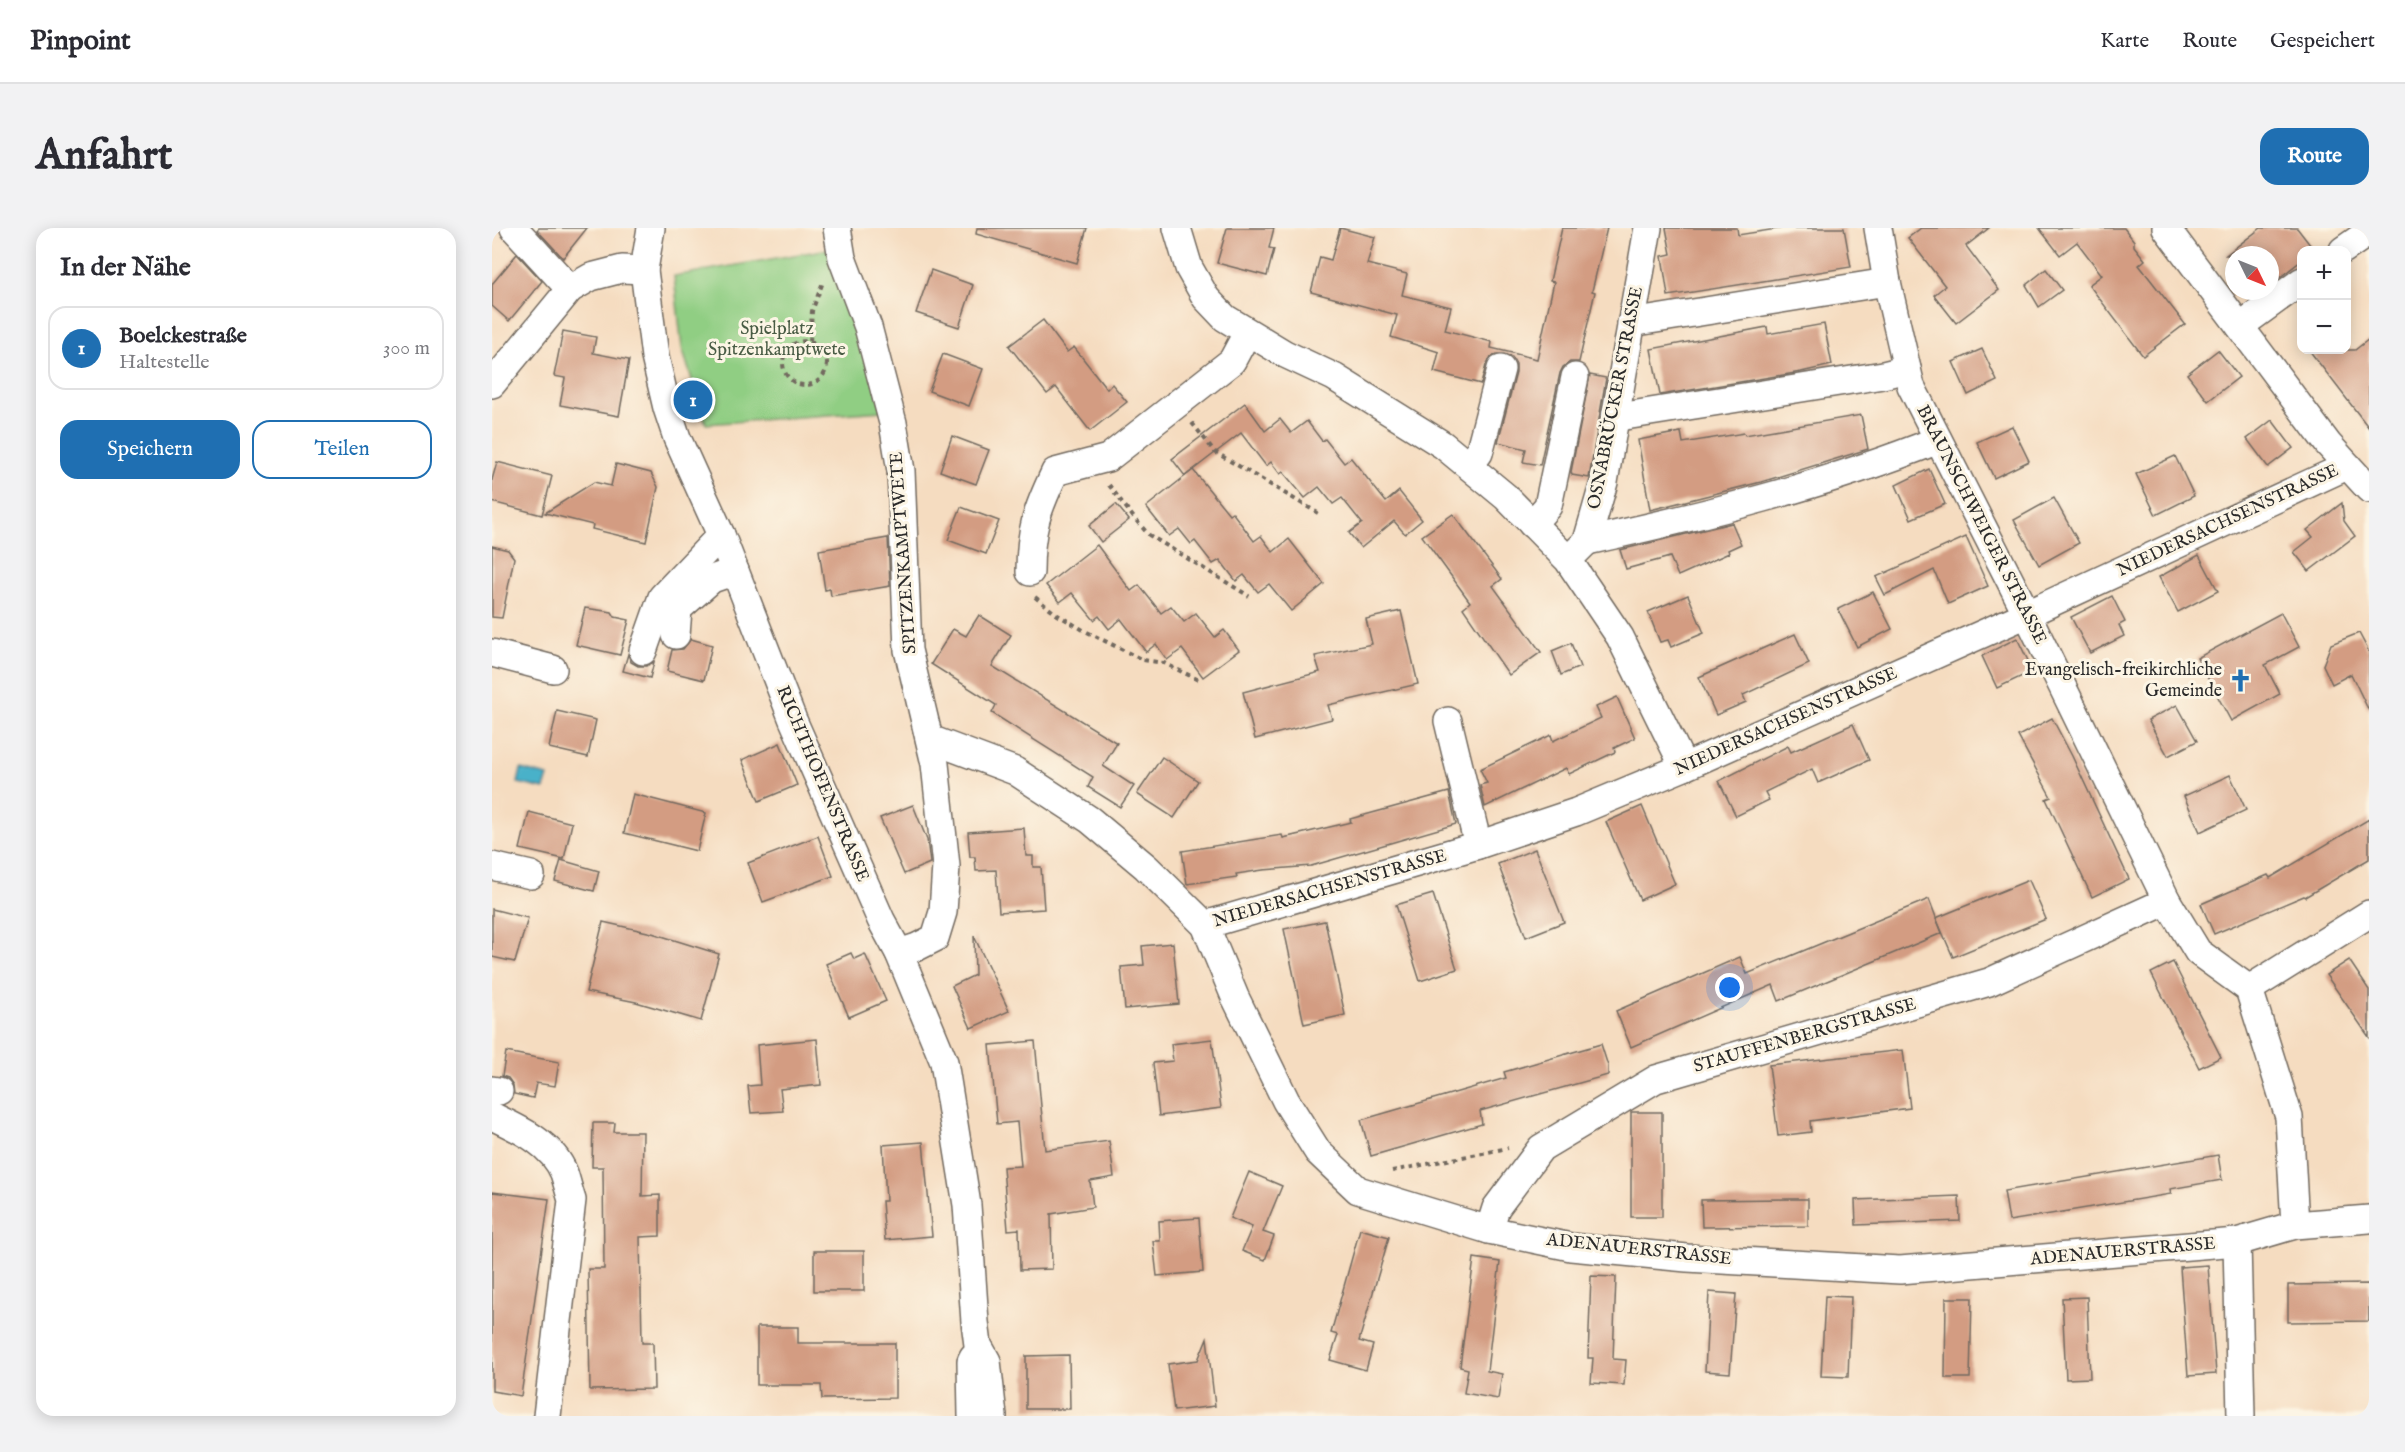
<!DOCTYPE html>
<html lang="de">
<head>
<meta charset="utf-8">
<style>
  :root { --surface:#fff; --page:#f2f2f3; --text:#2b2b33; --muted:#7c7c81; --line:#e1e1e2; --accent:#1f6fb2 }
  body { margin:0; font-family:"IM FELL English",serif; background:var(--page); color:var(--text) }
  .controls { position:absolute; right:18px; top:18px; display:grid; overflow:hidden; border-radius:12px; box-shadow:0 3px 15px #0003 }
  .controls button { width:54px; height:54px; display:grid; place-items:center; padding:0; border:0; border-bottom:2px solid var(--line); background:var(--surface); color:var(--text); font:30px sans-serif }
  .compass { position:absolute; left:1733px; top:18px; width:54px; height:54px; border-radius:50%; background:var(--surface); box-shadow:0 3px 15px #0003; rotate:133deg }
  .you { position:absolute; left:1238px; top:760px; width:21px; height:21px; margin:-15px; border:4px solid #fff; border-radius:50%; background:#1a73e8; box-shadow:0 0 0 9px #1a73e833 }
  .badge { display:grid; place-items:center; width:39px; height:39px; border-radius:50%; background:var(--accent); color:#fff; font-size:20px; font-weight:700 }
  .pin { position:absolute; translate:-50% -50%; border:3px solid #fff; box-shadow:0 2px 6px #0006 }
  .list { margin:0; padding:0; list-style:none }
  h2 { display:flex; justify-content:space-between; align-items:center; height:78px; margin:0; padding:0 24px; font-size:26px }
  h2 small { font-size:20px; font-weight:400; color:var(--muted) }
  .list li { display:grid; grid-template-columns:39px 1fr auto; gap:18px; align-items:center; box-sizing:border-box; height:84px; margin:0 12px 12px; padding:0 12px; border:2px solid var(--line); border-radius:18px }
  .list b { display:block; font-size:22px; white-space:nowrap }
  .list p { margin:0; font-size:20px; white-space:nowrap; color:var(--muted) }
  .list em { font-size:20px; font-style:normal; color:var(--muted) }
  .actions { display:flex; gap:12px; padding:18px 24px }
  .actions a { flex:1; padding:14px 0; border:2px solid var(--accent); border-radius:18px; text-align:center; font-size:21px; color:var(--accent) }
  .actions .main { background:var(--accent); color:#fff }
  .map { position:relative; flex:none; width:1877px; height:1188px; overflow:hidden; border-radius:18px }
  header { display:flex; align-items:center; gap:36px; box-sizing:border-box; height:84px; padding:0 30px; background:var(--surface); border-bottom:2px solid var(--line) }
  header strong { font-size:28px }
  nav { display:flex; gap:33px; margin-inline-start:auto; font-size:21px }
  .intro { display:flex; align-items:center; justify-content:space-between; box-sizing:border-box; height:144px; padding:0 36px }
  h1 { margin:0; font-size:42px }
  .button { padding:15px 27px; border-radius:18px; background:var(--accent); color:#fff; font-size:21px; font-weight:700 }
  main { display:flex; gap:36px; padding:0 36px }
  aside { flex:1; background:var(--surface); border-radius:18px; box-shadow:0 3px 15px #0003 }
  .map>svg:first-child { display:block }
  .green { fill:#90ce83; stroke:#5e7c57; stroke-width:1.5 }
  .water { fill:#4ab1c9; stroke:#3a6e7a; stroke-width:1.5 }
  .building { fill:#d39c82 }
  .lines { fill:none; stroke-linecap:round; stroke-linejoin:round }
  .minor-casing { stroke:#72695f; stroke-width:30 }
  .path { stroke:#72695f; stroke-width:4; stroke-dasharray:4.5 4.5; stroke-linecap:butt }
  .minor { stroke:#fff; stroke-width:27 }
  .labels { text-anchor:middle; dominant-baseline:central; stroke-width:6; stroke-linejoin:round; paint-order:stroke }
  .park-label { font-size:18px; fill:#495c45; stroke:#fcf5e5 }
  .street-label { font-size:18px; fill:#2b2b2b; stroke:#fcf5e5 }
  .poi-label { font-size:18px; fill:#2b2b2b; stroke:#fcf5e5; text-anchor:end }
</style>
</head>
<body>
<header>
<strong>Pinpoint</strong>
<nav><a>Karte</a><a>Route</a><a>Gespeichert</a></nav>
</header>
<div class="intro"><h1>Anfahrt</h1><a class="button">Route</a></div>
<main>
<aside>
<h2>In der Nähe<small></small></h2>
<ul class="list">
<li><span class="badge">1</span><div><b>Boelckestraße</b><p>Haltestelle</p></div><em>300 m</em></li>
</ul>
<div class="actions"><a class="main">Speichern</a><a>Teilen</a></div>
</aside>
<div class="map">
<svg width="1877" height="1188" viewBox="0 0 1877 1188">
  <rect width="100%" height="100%" fill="#fcf5e5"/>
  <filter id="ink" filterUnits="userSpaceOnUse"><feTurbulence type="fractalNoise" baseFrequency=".0167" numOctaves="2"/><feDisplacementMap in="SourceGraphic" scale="12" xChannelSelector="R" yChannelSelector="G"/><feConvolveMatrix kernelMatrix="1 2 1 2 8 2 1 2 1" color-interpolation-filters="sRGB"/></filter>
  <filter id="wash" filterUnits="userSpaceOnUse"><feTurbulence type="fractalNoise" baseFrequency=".008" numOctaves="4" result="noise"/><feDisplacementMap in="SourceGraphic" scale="24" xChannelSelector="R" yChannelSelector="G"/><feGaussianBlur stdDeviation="1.35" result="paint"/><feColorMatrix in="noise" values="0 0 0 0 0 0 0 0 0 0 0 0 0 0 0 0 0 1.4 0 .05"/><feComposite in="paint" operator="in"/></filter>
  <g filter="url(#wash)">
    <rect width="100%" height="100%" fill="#f5dcc0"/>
    <!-- green -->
    <path class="green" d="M336 21 370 100 390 183 214 196 190 120 182 48Z"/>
    <!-- water -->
    <path class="water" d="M29 541 56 548 52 561 26 555Z"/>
    <g id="blocks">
      <!-- building -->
      <g class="building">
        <path d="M47 0H95L71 30 45 2Z"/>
        <path d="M485 0H595L585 35 484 6Z"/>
        <path d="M735 0H782L777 20 782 21 775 48 725 35Z"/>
        <path d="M848 0 883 9 875 36 915 46 910 67 959 79 953 102 1000 114 999 120 1045 131 1062 54 1058 53 1070 0H1115L1100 63 1103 64 1087 134H1078L1071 139 1068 145 1048 237 1031 234 1034 221 1006 214 1024 145V136L1020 129 1012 126H1005L998 130 994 137 989 156 942 144 947 124 899 109 905 87 819 64 828 29 839 32Z"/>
        <path d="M1174 0H1245L1246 7 1291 0H1352L1359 39 1176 68 1170 28 1179 26Z"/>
        <path d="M1429 0H1497L1474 18 1507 62 1464 95 1442 67 1453 58 1416 10Z"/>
        <path d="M1547 0H1632L1642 13V18L1653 32 1647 37 1693 96 1651 128 1597 57 1610 47 1585 14 1568 27Z"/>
        <path d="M1769 0H1805L1822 22H1809V33L1778 57V27H1734Z"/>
        <path d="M25 26 50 53 17 93 0 78V56Z"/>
        <path d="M1554 41 1570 62 1547 79 1534 57Z"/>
        <path d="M439 42 481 57 467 99 424 85Z"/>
        <path d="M551 92 575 124 582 119 615 161 620 156 635 174 598 203 564 159 555 166 517 118Z"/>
        <path d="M1332 96 1340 137 1309 144 1168 167 1159 121 1275 99 1276 106Z"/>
        <path d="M71 103 104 109 101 125 137 132 127 188 68 177 73 150 62 148Z"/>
        <path d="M1877 111V200L1817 122H1863Z"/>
        <path d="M1490 121 1505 153 1476 167 1461 134Z"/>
        <path d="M1726 122 1747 149 1716 173 1695 146Z"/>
        <path d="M451 126 491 141 477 178 437 163Z"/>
        <path d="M1098 147 1114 150 1097 250 1080 247 1079 244Z"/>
        <path d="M753 175 773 203 788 191 799 205 815 193 830 213 833 211 852 235 859 230 894 274 907 263 930 292 913 306 902 293 869 320 857 305 870 295 850 270 841 276 827 259 813 270 791 244 788 246 779 234 774 238 749 205 693 248 680 231Z"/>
        <path d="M1369 187 1376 221 1269 254 1158 282 1146 212 1189 204 1191 215 1252 205 1253 207Z"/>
        <path d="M1780 192 1801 220 1776 239 1755 211Z"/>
        <path d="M1520 198 1537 233 1502 250 1485 214Z"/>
        <path d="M460 208 497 222 484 256 448 243Z"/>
        <path d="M1683 228 1702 268 1664 287 1644 246Z"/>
        <path d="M5 234 60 248 50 287 0 274V252Z"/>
        <path d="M124 236 159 245 166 259 154 314 100 301 101 297 53 285 102 254 119 258Z"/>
        <path d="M1437 241 1453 276 1419 291 1404 257Z"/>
        <path d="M701 242 737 286 740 284 762 313 769 308 781 324 797 311 832 356 799 383 777 356 766 364 752 347 744 353 728 332 721 336 703 313 699 316 687 301 677 308 654 279Z"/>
        <path d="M1562 270 1587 315 1547 337 1522 292Z"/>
        <path d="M1850 275 1852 293 1863 308 1817 343 1802 324 1821 309 1815 302Z"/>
        <path d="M624 276 637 292 609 314 597 298Z"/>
        <path d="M469 279 507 293 494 326 456 312Z"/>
        <path d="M961 286 1010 351 1001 358 1049 424 1017 447 971 380 978 374 930 308Z"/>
        <path d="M1240 295 1249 316 1236 322 1237 325 1186 348 1178 329 1134 341 1128 322Z"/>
        <path d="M1474 309 1496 358 1456 376 1442 342 1393 367 1384 349Z"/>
        <path d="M396 310 398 358 339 368 338 361 333 362 327 322Z"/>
        <path d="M605 317 639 363 647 357 669 385 679 378 692 394 704 385 723 409 732 402 747 422 711 449 690 421 675 432 664 416 654 424 629 391 617 401 607 388 602 392 580 365 568 374 554 357Z"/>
        <path d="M0 318 16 322 22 330 10 390 0 389Z"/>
        <path d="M1707 327 1726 363 1686 384 1667 349Z"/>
        <path d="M1381 364 1400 401 1365 419 1346 381Z"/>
        <path d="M1196 367 1212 405 1179 419 1176 412 1168 414 1156 384Z"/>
        <path d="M1620 368 1633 394 1627 397 1632 408 1598 425 1579 389Z"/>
        <path d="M93 380 120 384 123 389 137 392 128 427 84 417Z"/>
        <path d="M909 383 926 456 836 477 840 491 763 511 751 464 828 444 823 428 880 416 874 391Z"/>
        <path d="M1789 385 1807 419 1773 437 1788 466 1739 493 1705 430Z"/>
        <path d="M487 387 519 407 500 438 625 515 611 538 642 558 628 579 596 559 601 549 500 485 504 477 439 436 461 401 474 408Z"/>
        <path d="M1867 405 1877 424V483L1859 446 1840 456 1831 437 1839 416Z"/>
        <path d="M1303 406 1317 436 1251 467 1254 474 1224 487 1207 449Z"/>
        <path d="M1525 410 1541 443 1505 460 1490 428Z"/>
        <path d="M199 411 220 417 212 452 175 443 180 422 191 421Z"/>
        <path d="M1079 415 1088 439 1069 447 1060 423Z"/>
        <path d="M136 426 139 434 146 438H154L162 434 158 450 131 443Z"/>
        <path d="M1125 469 1143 510 1122 520 1123 524 1077 546 1074 540 993 579 988 557 995 555 988 541 1059 507 1061 513 1109 490 1104 479Z"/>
        <path d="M1685 477 1705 513 1676 528 1656 492Z"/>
        <path d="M65 483 104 492 96 529 57 520Z"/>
        <path d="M1560 490 1580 528 1637 651 1600 669 1554 571 1559 569 1526 508Z"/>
        <path d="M1361 496 1377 532 1326 555 1320 541 1273 564 1277 572 1244 588 1227 553 1296 518 1299 524Z"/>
        <path d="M288 515 305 557 267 573 250 532Z"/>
        <path d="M670 529 706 553 682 590 645 566Z"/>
        <path d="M1738 547 1754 582 1708 604 1692 568Z"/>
        <path d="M957 564 964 596 819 638 771 642 744 646 745 649 695 656 690 623 790 607 791 610 859 594 858 591Z"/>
        <path d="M141 566 214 585 205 623 132 605Z"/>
        <path d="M421 577 435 612 438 635 412 646 388 590Z"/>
        <path d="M1150 578 1183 656 1148 672 1114 594Z"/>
        <path d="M37 584 80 595 72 631 28 621Z"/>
        <path d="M1877 591V631L1813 669 1812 668 1722 706 1709 676 1776 647 1778 650Z"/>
        <path d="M532 600 534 628H541V639H549L552 681 507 684 504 642 484 643 483 629H478L476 604Z"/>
        <path d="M326 608 341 648 271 674 256 635Z"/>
        <path d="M1043 621 1072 694 1034 709 1006 636Z"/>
        <path d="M69 632 107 643 102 663 63 653Z"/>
        <path d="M1537 652 1554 691 1461 729 1444 690Z"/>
        <path d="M941 666 965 741 928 753 904 677Z"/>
        <path d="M1437 671 1450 705 1287 773 1281 757 1139 819 1124 783 1248 729 1255 746Z"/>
        <path d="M0 681 36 690 23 734 0 729Z"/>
        <path d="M833 693 853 787 812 796 792 701Z"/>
        <path d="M111 694 160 705 227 726 209 793 144 774 94 764Z"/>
        <path d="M482 708 517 783 479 800 460 758 483 747Z"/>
        <path d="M681 715 687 776 633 781 629 739 652 737 650 718Z"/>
        <path d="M359 725 362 731 373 726 394 773 357 789 334 736Z"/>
        <path d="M1857 732 1877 762V809L1834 747Z"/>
        <path d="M1681 734 1729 829 1707 840 1659 745Z"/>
        <path d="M325 811 329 857 288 861 291 883 259 885 256 858 268 857 265 817Z"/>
        <path d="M720 811 729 880 667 888 661 835 681 833 679 816Z"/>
        <path d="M543 813 553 922 617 913 622 949 598 953 601 979 559 986 560 1041 528 1042 527 1001 516 1002 511 939 529 938 525 894 505 896 498 817Z"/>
        <path d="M1109 816 1116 838V847L988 883 990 896 879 928 869 892 1014 850 1012 844Z"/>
        <path d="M1411 822 1418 880 1318 893 1319 904 1286 908 1277 837Z"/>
        <path d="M14 824 67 834 63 858 44 855 41 870 22 866 21 857 16 850 10 848Z"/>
        <rect x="1139" y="884" width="31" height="105"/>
        <path d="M101 895H123L122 904H151L150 968 168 967V1008L148 1009 150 1115H161L162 1161 98 1162 96 1041H112L111 939H100Z"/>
        <path d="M431 914 440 1008 393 1012 390 973H394L391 917Z"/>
        <path d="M1726 927 1730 952 1678 961 1679 966 1517 993 1512 963Z"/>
        <path d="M757 944 790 958 771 1004 782 1008 773 1032 750 1023 760 999 738 990Z"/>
        <path d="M0 964 57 971 29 1168 0 1163Z"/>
        <path d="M1467 968 1468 993 1364 997 1363 972Z"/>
        <path d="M1299 971H1316V998L1210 999 1209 972Z"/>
        <path d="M707 990 711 1044 665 1048 661 1013H668L667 993Z"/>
        <path d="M868 1001 897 1009 867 1113 881 1117 874 1142 838 1132 846 1107 839 1105Z"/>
        <rect x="322" y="1023" width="50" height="40"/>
        <path d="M982 1030 1008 1034 995 1143 1010 1146 1006 1171 972 1165 976 1141 968 1139Z"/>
        <path d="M1716 1037 1724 1146 1696 1148 1688 1039Z"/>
        <path d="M1099 1048 1124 1049 1121 1131 1134 1132 1132 1157 1099 1155 1101 1130H1096Z"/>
        <path d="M1877 1056V1093L1796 1094V1057Z"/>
        <path d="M1217 1064 1244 1066 1238 1145 1213 1143Z"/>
        <path d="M1333 1068 1359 1069 1356 1149 1329 1148Z"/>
        <path d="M1595 1069 1598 1150 1574 1151 1570 1070Z"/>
        <path d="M1454 1070H1480L1478 1150H1453Z"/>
        <path d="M265 1099H306V1115H403V1170L330 1171 329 1157H265Z"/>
        <path d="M715 1110 723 1178 682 1183 676 1136 706 1132Z"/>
        <path d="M577 1127 578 1181H534V1128Z"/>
      </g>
    </g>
  </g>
  <g filter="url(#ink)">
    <use href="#blocks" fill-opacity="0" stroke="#72695f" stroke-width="1.5"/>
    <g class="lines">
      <defs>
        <g id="minor">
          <path d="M22 0 78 61"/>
          <path d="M159 0 152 42 163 129 175 180 185 210 229 307 301 492 389 692 407 725 452 834 475 977 483 1094 486 1117 495 1133 501 1188"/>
          <path d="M345 0 350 30 376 99 401 195 409 243 416 422 443 536 454 638 451 684 443 710 425 719 407 725"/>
          <path d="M685 0 697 40 714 70 733 90 793 126 842 149 951 217 1014 269 1076 332 1128 409 1192 539"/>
          <path d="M1386 0 1395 54 1419 158 1535 386 1675 673 1706 724 1757 761 1797 889 1803 997"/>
          <path d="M1674 0 1836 216 1877 261"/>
          <path d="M1851 22 1877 4"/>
          <path d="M1139 95 1395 54"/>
          <path d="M1748 98 1810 53"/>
          <path d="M0 156 78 61 99 49 130 41 152 42"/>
          <path d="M1124 186 1133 188 1391 147 1415 141"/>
          <path d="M977 238 987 225 1009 141"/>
          <path d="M1040 296 1056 278 1083 149"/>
          <path d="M1095 313C1214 287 1334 257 1446 212"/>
          <path d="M1084 324 1095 313 1112 254 1156 0"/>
          <path d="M538 344C538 301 545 282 563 244L616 230 740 133 755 105"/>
          <path d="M184 407 186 381 220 351 243 343"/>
          <path d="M151 423 170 369 229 307"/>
          <path d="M0 425 61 441"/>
          <path d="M956 493 986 617"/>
          <path d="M438 511 523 543 598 592 654 639 713 697 743 769 794 873 826 924 866 962 997 1002 1079 1019 1195 1030 1408 1042 1745 1014 1803 997 1877 991"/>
          <path d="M0 638 39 647"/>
          <path d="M713 697 986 617 1084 584 1192 539 1535 386 1855 238"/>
          <path d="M1757 761 1877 686"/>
          <path d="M0 862 7 863"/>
          <path d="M0 888C27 901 60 915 72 945 75 954 77 963 80 972L55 1188"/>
          <path d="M997 1002 1004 980 1049 920 1164 851 1497 754 1675 673"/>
          <path d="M1745 1014 1749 1188"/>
          <path d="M480 1188 479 1133 481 1129"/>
        </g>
      </defs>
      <!-- minor casing -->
      <use href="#minor" class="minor-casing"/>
      <!-- path -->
      <g class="path">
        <circle cx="313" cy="135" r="22"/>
        <path d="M318 113 320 83 331 54"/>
        <path d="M700 195 723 224 826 285"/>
        <path d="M617 257 642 290 657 307 757 368"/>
        <path d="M543 369 564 386 593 403 651 432 672 435 709 453"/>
        <path d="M900 943 1016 920"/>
      </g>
      <!-- minor -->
      <use href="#minor" class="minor"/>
    </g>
  </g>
  <!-- icons -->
  <defs>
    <symbol id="church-bare" viewBox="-9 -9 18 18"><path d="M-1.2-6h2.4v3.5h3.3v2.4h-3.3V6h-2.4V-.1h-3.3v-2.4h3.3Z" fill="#1f6fb2" stroke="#fcf5e5" stroke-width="2.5" paint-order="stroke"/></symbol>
  </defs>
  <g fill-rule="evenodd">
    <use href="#church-bare" x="1732" y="436" width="33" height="33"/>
  </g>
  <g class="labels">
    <!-- park labels -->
    <g class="park-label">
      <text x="285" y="101">Spielplatz<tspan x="285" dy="21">Spitzenkamptwete</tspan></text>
    </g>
    <!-- street labels -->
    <g class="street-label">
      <text transform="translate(1124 170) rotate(-79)">OSNABRÜCKER STRASSE</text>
      <text transform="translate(1736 293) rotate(-25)">NIEDERSACHSENSTRASSE</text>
      <text transform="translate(1489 297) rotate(63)">BRAUNSCHWEIGER STRASSE</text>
      <text transform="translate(412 325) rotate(-94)">SPITZENKAMPTWETE</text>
      <text transform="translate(1294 494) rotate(-24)">NIEDERSACHSENSTRASSE</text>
      <text transform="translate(330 556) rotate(67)">RICHTHOFENSTRASSE</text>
      <text transform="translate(838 661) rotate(-16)">NIEDERSACHSENSTRASSE</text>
      <text transform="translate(1313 808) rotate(-16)">STAUFFENBERGSTRASSE</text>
      <text transform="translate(1147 1022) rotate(6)">ADENAUERSTRASSE</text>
      <text transform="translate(1631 1024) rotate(-5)">ADENAUERSTRASSE</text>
    </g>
    <!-- poi labels -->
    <g class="poi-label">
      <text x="1730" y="442">Evangelisch-freikirchliche<tspan x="1730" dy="21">Gemeinde</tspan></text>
    </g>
  </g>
</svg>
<div class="controls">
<button>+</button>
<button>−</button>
</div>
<svg class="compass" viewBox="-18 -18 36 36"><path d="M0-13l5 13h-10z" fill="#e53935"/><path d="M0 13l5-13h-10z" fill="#7c7c81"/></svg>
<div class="you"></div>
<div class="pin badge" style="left:201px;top:172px">1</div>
</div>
</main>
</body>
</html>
